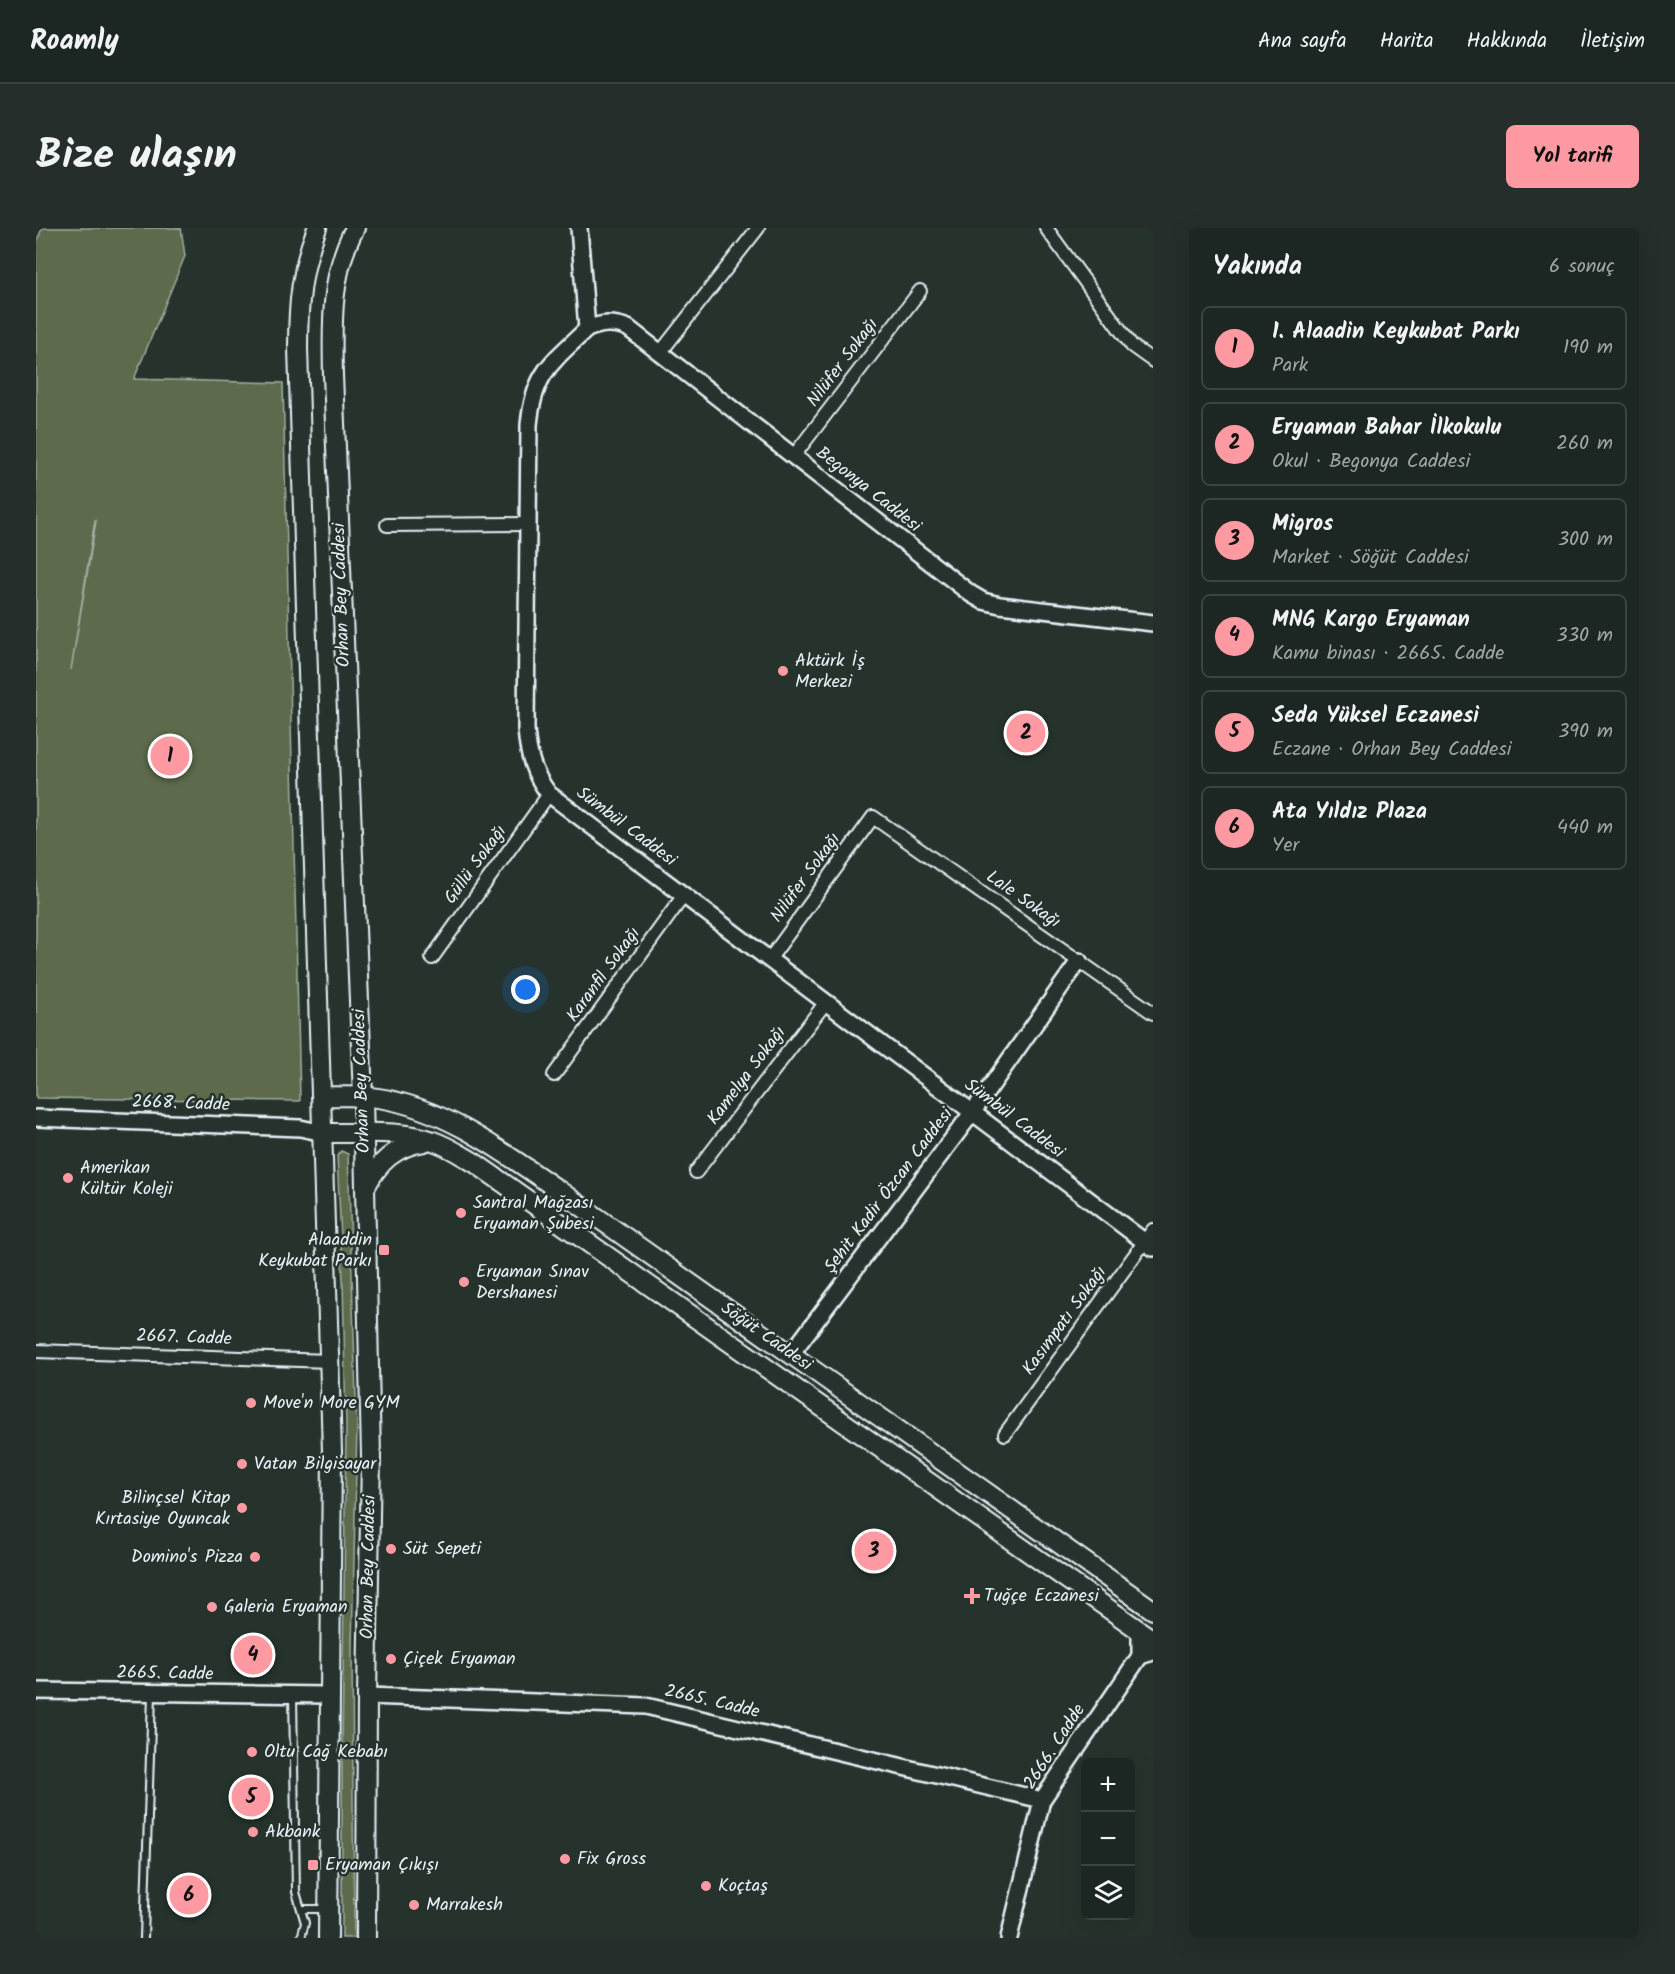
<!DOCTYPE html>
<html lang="tr">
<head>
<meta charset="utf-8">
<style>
  :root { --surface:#1c2622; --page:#252e2a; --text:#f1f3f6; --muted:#a0a5a5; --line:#3a4340; --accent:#ff9aa2 }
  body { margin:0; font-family:Kalam,sans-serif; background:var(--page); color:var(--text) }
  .controls { position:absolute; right:18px; bottom:18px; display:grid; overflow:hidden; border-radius:9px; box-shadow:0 6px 24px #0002 }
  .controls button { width:54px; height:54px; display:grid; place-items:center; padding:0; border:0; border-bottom:2px solid var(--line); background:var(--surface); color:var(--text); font:30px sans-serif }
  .you { position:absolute; left:490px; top:762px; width:21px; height:21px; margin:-15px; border:4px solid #fff; border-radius:50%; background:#1a73e8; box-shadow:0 0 0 9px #1a73e833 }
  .badge { display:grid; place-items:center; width:39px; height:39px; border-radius:50%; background:var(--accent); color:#111; font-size:20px; font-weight:700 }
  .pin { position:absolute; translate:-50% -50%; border:3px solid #fff; box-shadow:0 2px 6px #0006 }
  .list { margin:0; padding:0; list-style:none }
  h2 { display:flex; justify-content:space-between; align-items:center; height:78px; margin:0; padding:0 24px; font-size:26px }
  h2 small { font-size:20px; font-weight:400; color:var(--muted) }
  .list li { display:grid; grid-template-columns:39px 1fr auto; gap:18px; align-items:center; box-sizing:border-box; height:84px; margin:0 12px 12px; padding:0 12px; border:2px solid var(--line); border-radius:9px }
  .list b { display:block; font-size:22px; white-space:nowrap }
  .list p { margin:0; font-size:20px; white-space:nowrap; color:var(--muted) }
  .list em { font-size:20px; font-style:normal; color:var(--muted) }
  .icon { flex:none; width:33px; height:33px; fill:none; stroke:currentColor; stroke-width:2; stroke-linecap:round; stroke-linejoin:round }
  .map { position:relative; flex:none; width:1117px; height:1710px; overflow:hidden; border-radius:9px }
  header { display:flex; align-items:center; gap:36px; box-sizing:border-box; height:84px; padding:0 30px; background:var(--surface); border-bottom:2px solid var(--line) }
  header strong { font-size:28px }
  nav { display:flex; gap:33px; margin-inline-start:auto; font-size:21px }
  .intro { display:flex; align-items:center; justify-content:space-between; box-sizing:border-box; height:144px; padding:0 36px }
  h1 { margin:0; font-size:42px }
  .button { padding:15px 27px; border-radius:9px; background:var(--accent); color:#111; font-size:21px; font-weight:700 }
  main { display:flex; gap:36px; padding:0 36px }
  aside { flex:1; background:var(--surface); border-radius:9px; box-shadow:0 6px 24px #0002 }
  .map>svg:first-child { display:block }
  .green { fill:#5d6b4c; stroke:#a2aea2; stroke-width:1.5; fill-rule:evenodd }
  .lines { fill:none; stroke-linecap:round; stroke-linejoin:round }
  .service-casing { stroke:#e8f1f8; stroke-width:10 }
  .minor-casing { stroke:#e8f1f8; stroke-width:16 }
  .tertiary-casing { stroke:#e8f1f8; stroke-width:20 }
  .secondary-casing { stroke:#e8f1f8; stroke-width:22 }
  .service { stroke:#26332d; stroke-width:6 }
  .minor { stroke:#26332d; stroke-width:12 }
  .tertiary { stroke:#26332d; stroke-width:15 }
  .secondary { stroke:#26332d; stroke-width:18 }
  .poi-dot { fill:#ff9aa2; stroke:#26332d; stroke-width:2 }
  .labels { text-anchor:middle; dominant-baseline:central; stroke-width:5; stroke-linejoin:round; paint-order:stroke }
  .street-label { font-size:18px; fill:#e8f1f8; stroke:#26332d }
  .poi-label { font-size:18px; fill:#e8f1f8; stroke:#26332d; text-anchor:start }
</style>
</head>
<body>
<header>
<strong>Roamly</strong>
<nav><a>Ana sayfa</a><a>Harita</a><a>Hakkında</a><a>İletişim</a></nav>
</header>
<div class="intro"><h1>Bize ulaşın</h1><a class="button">Yol tarifi</a></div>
<main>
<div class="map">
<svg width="1117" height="1710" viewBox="0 0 1117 1710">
  <rect width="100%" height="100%" fill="#26332d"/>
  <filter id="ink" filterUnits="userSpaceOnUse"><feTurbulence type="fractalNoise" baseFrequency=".0167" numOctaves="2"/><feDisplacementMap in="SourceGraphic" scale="12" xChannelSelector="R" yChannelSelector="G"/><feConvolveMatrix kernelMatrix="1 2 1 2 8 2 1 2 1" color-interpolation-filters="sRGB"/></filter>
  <g filter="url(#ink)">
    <!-- green -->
    <g class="green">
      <path d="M6 0H145L149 28 98 151 247 155 264 873 0 870V16ZM59 292 60 293 35 442Z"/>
      <path d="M305 923 312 926 321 1200 316 1419 318 1710H306V1523L310 1200 307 1052 301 928Z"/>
    </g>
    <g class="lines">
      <defs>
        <g id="service">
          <path d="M257 1467 260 1664 269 1695 265 1710"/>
          <path d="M266 1681H289"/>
          <path d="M108 1710 116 1467"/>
        </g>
        <g id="minor">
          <path d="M1010 0 1096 118 1117 133"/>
          <path d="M624 125 722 0"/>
          <path d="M757 229 884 63"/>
          <path d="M351 297 492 296"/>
          <path d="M396 730 513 566"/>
          <path d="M733 732 837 589 1117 785"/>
          <path d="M518 847 648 667"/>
          <path d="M660 944 790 774"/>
          <path d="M0 1123 294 1133"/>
          <path d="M969 1206 1117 1002"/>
        </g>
        <g id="tertiary">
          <path d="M543 0 551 101C515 135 498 145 493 197L490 501C492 527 497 545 513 566L1117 1020"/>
          <path d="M551 101C566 95 577 94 592 100L935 366 947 373 964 377 1117 395"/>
          <path d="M0 890 264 900 288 905"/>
          <path d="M755 1126 936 885 1043 733"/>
          <path d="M1104 1403V1428L1117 1424"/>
          <path d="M0 1463 293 1467"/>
          <path d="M331 1468 610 1478 1006 1572"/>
          <path d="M973 1710 1006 1572 1104 1428"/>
        </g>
        <g id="secondary">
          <path d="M281 0C265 41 262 76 262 120L296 1223 292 1710"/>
          <path d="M319 0C294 46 296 97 297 147L327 869 335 1228 331 1468 330 1710"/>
          <path d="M287 868C305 869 324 867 342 870 409 880 467 924 521 961L1117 1382"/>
          <path d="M288 905C323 906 363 901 397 913 412 918 425 927 439 935L1117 1412"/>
          <path d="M329 960C342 935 359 918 388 914"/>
        </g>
      </defs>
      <!-- service casing -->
      <use href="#service" class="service-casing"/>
      <!-- minor casing -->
      <use href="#minor" class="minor-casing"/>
      <!-- tertiary casing -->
      <use href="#tertiary" class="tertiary-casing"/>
      <!-- secondary casing -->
      <use href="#secondary" class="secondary-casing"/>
      <!-- service -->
      <use href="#service" class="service"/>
      <!-- minor -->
      <use href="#minor" class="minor"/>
      <!-- tertiary -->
      <use href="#tertiary" class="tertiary"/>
      <!-- secondary -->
      <use href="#secondary" class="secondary"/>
    </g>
  </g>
  <!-- markers -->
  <g class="poi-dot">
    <circle cx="747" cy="443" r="6"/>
    <circle cx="32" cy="950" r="6"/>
    <circle cx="425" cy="985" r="6"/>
    <rect x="342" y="1016" width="12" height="12" rx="3"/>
    <circle cx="428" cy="1054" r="6"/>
    <circle cx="215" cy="1175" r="6"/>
    <circle cx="206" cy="1236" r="6"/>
    <circle cx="206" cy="1280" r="6"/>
    <circle cx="355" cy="1321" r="6"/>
    <circle cx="219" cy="1329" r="6"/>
    <path d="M933 1359h6v6h6v6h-6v6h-6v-6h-6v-6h6z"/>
    <circle cx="176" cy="1379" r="6"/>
    <circle cx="355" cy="1431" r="6"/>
    <circle cx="216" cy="1524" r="6"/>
    <circle cx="217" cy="1604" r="6"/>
    <circle cx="529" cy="1631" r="6"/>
    <rect x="271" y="1631" width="12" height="12" rx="3"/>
    <circle cx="670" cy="1658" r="6"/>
    <circle cx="378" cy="1677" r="6"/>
  </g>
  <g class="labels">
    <!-- street labels -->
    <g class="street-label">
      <text transform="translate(807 135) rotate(-53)">Nilüfer Sokağı</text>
      <text transform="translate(832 262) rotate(38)">Begonya Caddesi</text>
      <text transform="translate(306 367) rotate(-92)">Orhan Bey Caddesi</text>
      <text transform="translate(590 599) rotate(37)">Sümbül Caddesi</text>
      <text transform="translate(440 637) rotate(-54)">Güllü Sokağı</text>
      <text transform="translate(770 650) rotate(-54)">Nilüfer Sokağı</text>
      <text transform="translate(987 672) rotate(35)">Lale Sokağı</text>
      <text transform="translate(568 747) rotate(-54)">Karanfil Sokağı</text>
      <text transform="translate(711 848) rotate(-53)">Kamelya Sokağı</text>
      <text transform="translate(326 853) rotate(-92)">Orhan Bey Caddesi</text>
      <text transform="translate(145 876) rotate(2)">2668. Cadde</text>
      <text transform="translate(978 891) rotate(37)">Sümbül Caddesi</text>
      <text transform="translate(853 963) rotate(-53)">Şehit Kadir Özcan Caddesi</text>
      <text transform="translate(1029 1093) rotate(-54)">Kasımpatı Sokağı</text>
      <text transform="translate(730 1109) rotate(35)">Söğüt Caddesi</text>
      <text transform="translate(148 1110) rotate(2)">2667. Cadde</text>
      <text transform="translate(333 1339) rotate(-89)">Orhan Bey Caddesi</text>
      <text transform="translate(129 1446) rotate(1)">2665. Cadde</text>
      <text transform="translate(676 1474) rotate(13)">2665. Cadde</text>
      <text transform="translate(1019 1519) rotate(-57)">2666. Cadde</text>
    </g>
    <!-- poi labels -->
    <g class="poi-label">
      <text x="759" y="433">Aktürk İş<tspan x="759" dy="21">Merkezi</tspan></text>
      <text x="44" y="940">Amerikan<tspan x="44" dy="21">Kültür Koleji</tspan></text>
      <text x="437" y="975">Santral Mağzası<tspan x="437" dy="21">Eryaman Şubesi</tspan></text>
      <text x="336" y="1012" text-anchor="end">Alaaddin<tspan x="336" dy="21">Keykubat Parkı</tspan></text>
      <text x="440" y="1044">Eryaman Sınav<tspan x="440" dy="21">Dershanesi</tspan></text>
      <text x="227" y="1175">Move'n More GYM</text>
      <text x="218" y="1236">Vatan Bilgisayar</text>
      <text x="194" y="1270" text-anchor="end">Bilinçsel Kitap<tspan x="194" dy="21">Kırtasiye Oyuncak</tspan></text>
      <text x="367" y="1321">Süt Sepeti</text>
      <text x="207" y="1329" text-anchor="end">Domino's Pizza</text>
      <text x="948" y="1368">Tuğçe Eczanesi</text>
      <text x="188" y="1379">Galeria Eryaman</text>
      <text x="367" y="1431">Çiçek Eryaman</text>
      <text x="228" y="1524">Oltu Cağ Kebabı</text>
      <text x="229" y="1604">Akbank</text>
      <text x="541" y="1631">Fix Gross</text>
      <text x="289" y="1637">Eryaman Çıkışı</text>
      <text x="682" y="1658">Koçtaş</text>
      <text x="390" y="1677">Marrakesh</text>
    </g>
  </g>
</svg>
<div class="controls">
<button>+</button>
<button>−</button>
<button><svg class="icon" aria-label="layers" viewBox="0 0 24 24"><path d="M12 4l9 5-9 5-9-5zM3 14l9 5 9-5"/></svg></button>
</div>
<div class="you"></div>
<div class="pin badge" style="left:134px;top:528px">1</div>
<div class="pin badge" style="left:990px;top:505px">2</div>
<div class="pin badge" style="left:838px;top:1323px">3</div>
<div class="pin badge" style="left:217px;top:1427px">4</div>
<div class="pin badge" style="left:215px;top:1569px">5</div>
<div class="pin badge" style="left:153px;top:1667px">6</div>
</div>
<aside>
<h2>Yakında<small>6 sonuç</small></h2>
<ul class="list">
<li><span class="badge">1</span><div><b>1. Alaadin Keykubat Parkı</b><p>Park</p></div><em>190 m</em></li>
<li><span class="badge">2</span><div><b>Eryaman Bahar İlkokulu</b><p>Okul · Begonya Caddesi</p></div><em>260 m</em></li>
<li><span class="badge">3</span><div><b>Migros</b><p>Market · Söğüt Caddesi</p></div><em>300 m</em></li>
<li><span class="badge">4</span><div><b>MNG Kargo Eryaman</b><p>Kamu binası · 2665. Cadde</p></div><em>330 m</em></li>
<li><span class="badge">5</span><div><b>Seda Yüksel Eczanesi</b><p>Eczane · Orhan Bey Caddesi</p></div><em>390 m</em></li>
<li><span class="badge">6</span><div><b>Ata Yıldız Plaza</b><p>Yer</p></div><em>440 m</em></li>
</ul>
</aside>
</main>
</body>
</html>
